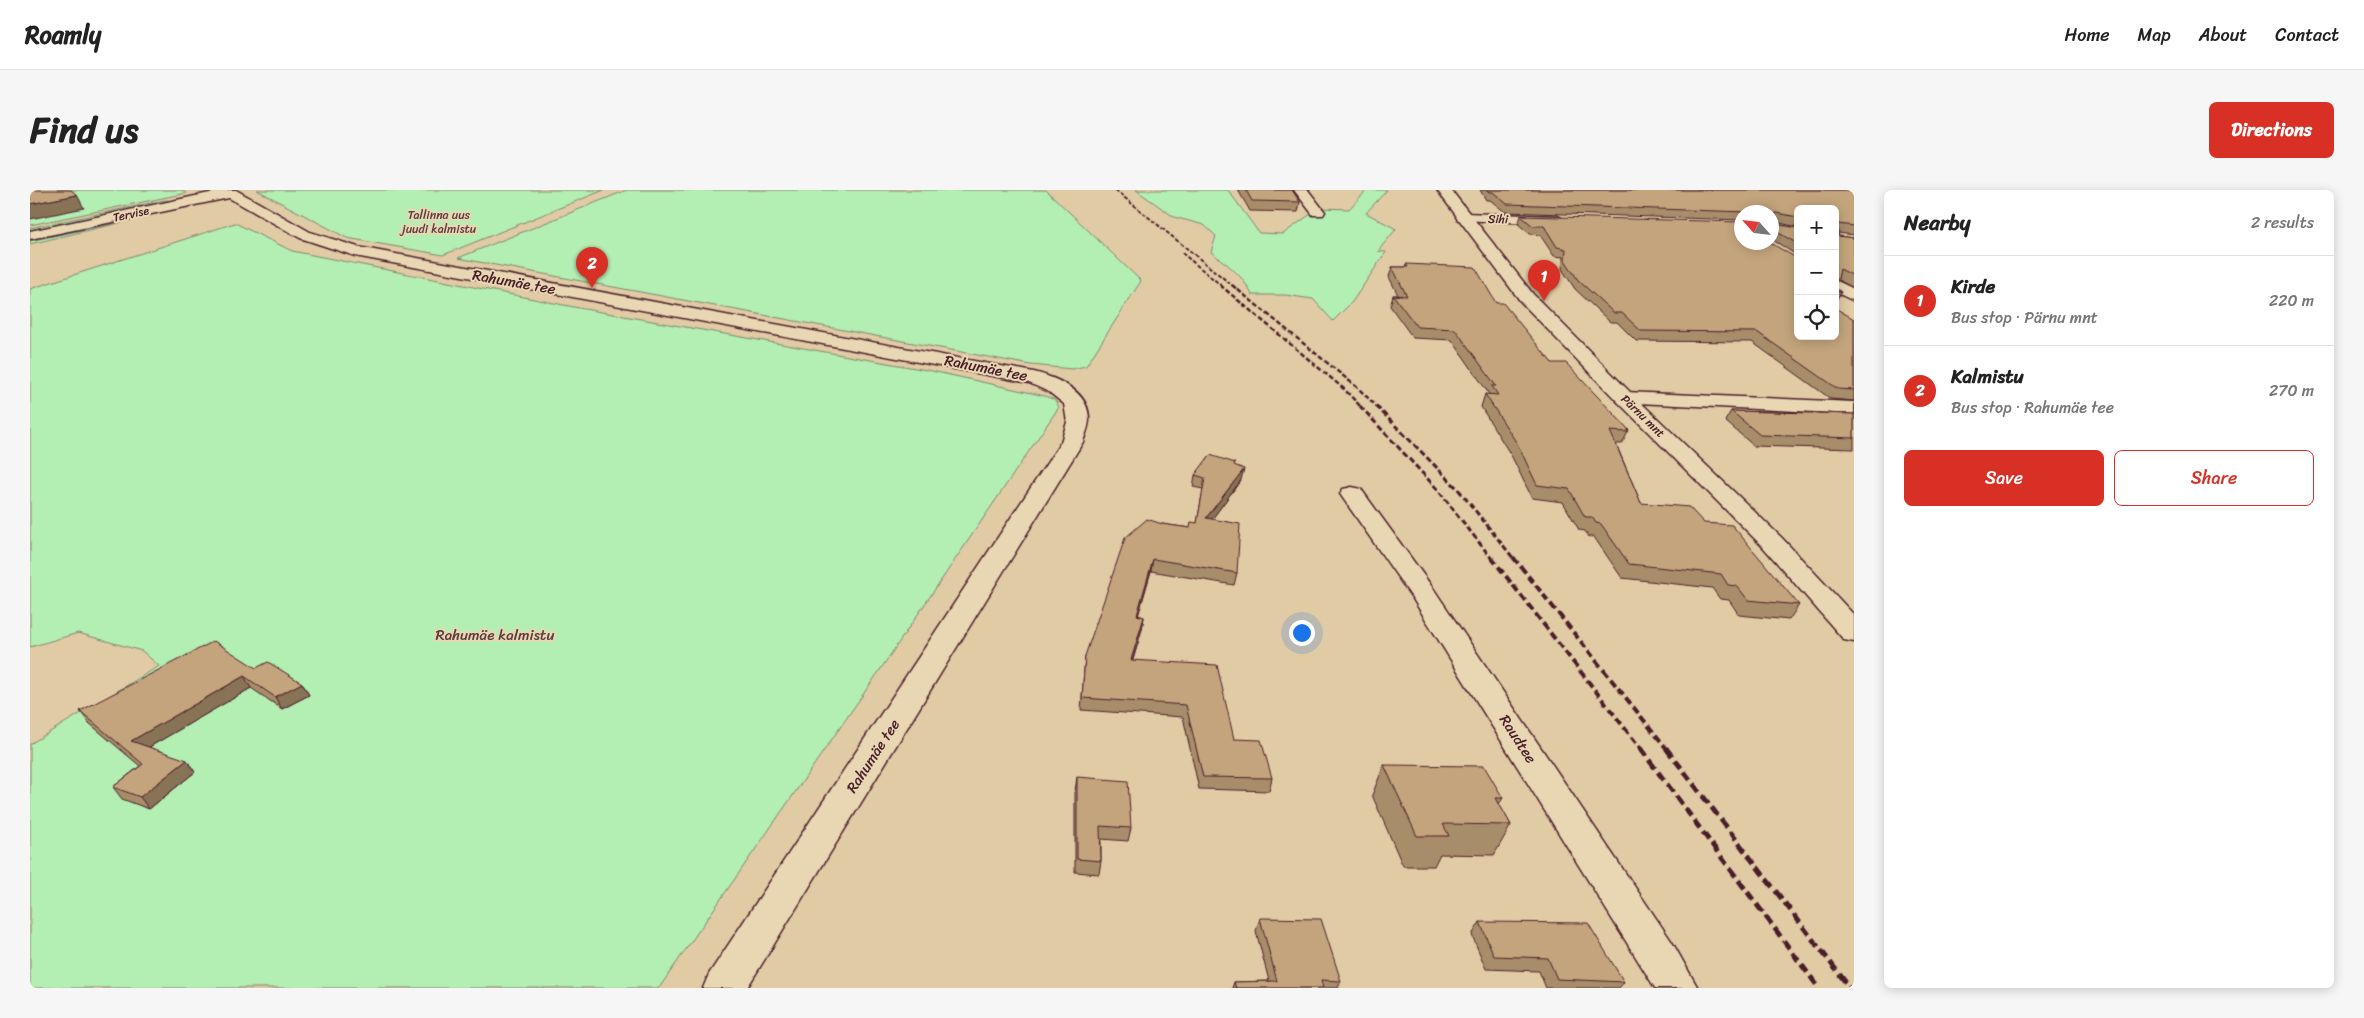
<!DOCTYPE html>
<html lang="en">
<head>
<meta charset="utf-8">
<style>
  :root { --surface:#fff; --page:#f6f6f6; --text:#222; --muted:#767676; --line:#e0e0e0; --accent:#d93025 }
  body { margin:0; font-family:Sriracha,sans-serif; background:var(--page); color:var(--text) }
  .controls { position:absolute; right:15px; top:15px; display:grid; overflow:hidden; border-radius:8px; box-shadow:0 2px 12px #0003 }
  .controls button { width:45px; height:45px; display:grid; place-items:center; padding:0; border:0; border-bottom:1px solid var(--line); background:var(--surface); color:var(--text); font:25px sans-serif }
  .compass { position:absolute; left:1704px; top:15px; width:45px; height:45px; border-radius:50%; background:var(--surface); box-shadow:0 2px 12px #0003; rotate:297deg }
  .you { position:absolute; left:1271px; top:442px; width:18px; height:18px; margin:-12px; border:4px solid #fff; border-radius:50%; background:#1a73e8; box-shadow:0 0 0 8px #1a73e833 }
  .badge { display:grid; place-items:center; width:32px; height:32px; border-radius:50%; background:var(--accent); color:#fff; font-size:16px; font-weight:700 }
  .pin { position:absolute; translate:-50% -41px; filter:drop-shadow(0 1px 2px #0008) }
  .pin::after { content:''; position:absolute; top:26px; width:18px; height:15px; background:inherit; clip-path:polygon(0 0,100% 0,50% 100%) }
  .list { margin:0; padding:0; list-style:none }
  h2 { display:flex; justify-content:space-between; align-items:center; height:65px; margin:0; padding:0 20px; font-size:21px }
  h2 small { font-size:16px; font-weight:400; color:var(--muted) }
  .list li { display:grid; grid-template-columns:32px 1fr auto; gap:15px; align-items:center; box-sizing:border-box; height:90px; padding:0 20px; border-top:1px solid var(--line) }
  .list b { display:block; font-size:19px; white-space:nowrap }
  .list p { margin:0; font-size:16px; white-space:nowrap; color:var(--muted) }
  .list em { font-size:16px; font-style:normal; color:var(--muted) }
  .actions { display:flex; gap:10px; padding:15px 20px }
  .actions a { flex:1; padding:11px 0; border:1px solid var(--accent); border-radius:8px; text-align:center; font-size:18px; color:var(--accent) }
  .actions .main { background:var(--accent); color:#fff }
  .icon { flex:none; width:28px; height:28px; fill:none; stroke:currentColor; stroke-width:2; stroke-linecap:round; stroke-linejoin:round }
  .map { position:relative; flex:none; width:1824px; height:798px; overflow:hidden; border-radius:8px }
  header { display:flex; align-items:center; gap:30px; box-sizing:border-box; height:70px; padding:0 25px; background:var(--surface); border-bottom:1px solid var(--line) }
  header strong { font-size:24px }
  nav { display:flex; gap:28px; margin-inline-start:auto; font-size:18px }
  .intro { display:flex; align-items:center; justify-content:space-between; box-sizing:border-box; height:120px; padding:0 30px }
  h1 { margin:0; font-size:35px }
  .button { padding:12px 22px; border-radius:8px; background:var(--accent); color:#fff; font-size:18px; font-weight:700 }
  main { display:flex; gap:30px; padding:0 30px }
  aside { flex:1; background:var(--surface); border-radius:8px; box-shadow:0 2px 12px #0003 }
  .map>svg:first-child { display:block }
  .green { fill:#b3eeb3; stroke:#7e866f }
  .lines { fill:none; stroke-linecap:round; stroke-linejoin:round }
  .minor-casing { stroke:#4a1f2b; stroke-width:3 }
  .tertiary-casing { stroke:#4a1f2b; stroke-width:3 }
  .secondary-casing { stroke:#4a1f2b; stroke-width:3 }
  .minor { fill:#e9d7b4; fill-rule:evenodd }
  .tertiary { fill:#e9d7b4; fill-rule:evenodd }
  .secondary { fill:#e9d7b4; fill-rule:evenodd }
  .rail-far4 { stroke:#4a1f2b; stroke-width:2; stroke-dasharray:4 2; stroke-linecap:butt }
  .rail-far3 { stroke:#4a1f2b; stroke-width:2.5; stroke-dasharray:5 2.5; stroke-linecap:butt }
  .rail-far2 { stroke:#4a1f2b; stroke-width:3; stroke-dasharray:6 3; stroke-linecap:butt }
  .rail-far1 { stroke:#4a1f2b; stroke-width:4; stroke-dasharray:8 4; stroke-linecap:butt }
  .rail { stroke:#4a1f2b; stroke-width:5; stroke-dasharray:10 5; stroke-linecap:butt }
  .wall { fill:#a88d6a; stroke:#4a1f2b }
  .shaded-wall { fill:#887356; stroke:#4a1f2b }
  .building { fill:#c3a47b; stroke:#4a1f2b }
  .labels { text-anchor:middle; dominant-baseline:central; stroke-width:4; stroke-linejoin:round; paint-order:stroke }
  .far-street-label { font-size:12px; fill:#4a1f2b; stroke:#e9d7b4 }
  .far-park-label { font-size:12px; fill:#5a3e3f; stroke:#e9d7b4 }
  .street-label { font-size:15px; fill:#4a1f2b; stroke:#e9d7b4 }
  .park-label { font-size:15px; fill:#5a3e3f; stroke:#e9d7b4 }
</style>
</head>
<body>
<header>
<strong>Roamly</strong>
<nav><a>Home</a><a>Map</a><a>About</a><a>Contact</a></nav>
</header>
<div class="intro"><h1>Find us</h1><a class="button">Directions</a></div>
<main>
<div class="map">
<svg width="1824" height="798" viewBox="0 0 1824 798">
  <rect width="100%" height="100%" fill="#e1cba5"/>
  <filter id="ink" filterUnits="userSpaceOnUse"><feTurbulence type="fractalNoise" baseFrequency=".02" numOctaves="2"/><feDisplacementMap in="SourceGraphic" scale="10" xChannelSelector="R" yChannelSelector="G"/><feConvolveMatrix kernelMatrix="1 2 1 2 8 2 1 2 1" color-interpolation-filters="sRGB"/></filter>
  <g filter="url(#ink)">
    <!-- green -->
    <g class="green">
      <path d="M26 0H151L157 3 0 35V29Z"/>
      <path d="M227 0H574L413 65 317 48Z"/>
      <path d="M597 0H1016L1111 91 1056 176 1042 179 1001 175 428 68Z"/>
      <path d="M1106 0H1198L1229 43 1253 44 1289 18 1319 19 1337 0H1357L1336 23 1366 39 1348 61 1356 62 1322 112 1303 131 1283 109 1255 105H1222C1213 85 1198 75 1181 62L1186 46 1174 35 1144 27Z"/>
      <path d="M135 10 143 11 0 40V38Z"/>
      <path d="M115 27 0 54V51Z"/>
      <path d="M205 33 262 61 549 118 902 181 1015 206 1025 210 1029 217 850 480 629 798H0V554L129 476 112 461 48 443 0 457V99Z"/>
    </g>
    <g class="lines">
      <defs>
        <g id="minor">
          <path d="M1264 0H1278L1295 22 1293 25H1283Z"/>
          <path d="M1433 23 1528 26 1535 30 1528 34 1428 30 1426 27 1428 24Z"/>
          <path d="M1805 90 1824 99V111L1805 102Z"/>
          <path d="M1595 202 1824 212V224L1588 212 1585 208 1588 204Z"/>
          <path d="M1322 297 1331 299 1405 401 1642 752 1668 798H1625L1383 409 1310 304 1313 299Z"/>
        </g>
        <path id="tertiary" d="M188 0H206L280 42 328 57 1004 182C1027 188 1059 201 1059 229 1059 237 1055 245 1053 252L717 798H673L679 784 1031 252 1037 232 1034 214 1019 202 999 193 325 66 270 48 199 8 0 49V41L189 1Z"/>
        <path id="secondary" d="M1407 0H1421L1503 104 1602 204 1752 348 1824 425V452L1814 450 1734 358 1588 212 1491 112Z"/>
      </defs>
      <!-- minor casing -->
      <use href="#minor" class="minor-casing"/>
      <!-- tertiary casing -->
      <use href="#tertiary" class="tertiary-casing"/>
      <!-- secondary casing -->
      <use href="#secondary" class="secondary-casing"/>
      <!-- minor -->
      <use href="#minor" class="minor"/>
      <!-- tertiary -->
      <use href="#tertiary" class="tertiary"/>
      <!-- secondary -->
      <use href="#secondary" class="secondary"/>
      <!-- rail-far4 -->
      <g class="rail-far4">
        <path d="M1085 0 1203 96"/>
        <path d="M1152 63 1192 96"/>
      </g>
      <!-- rail-far3 -->
      <g class="rail-far3">
        <path d="M1190 95 1314 199 1331 217"/>
        <path d="M1202 95 1328 198 1347 217"/>
      </g>
      <!-- rail-far2 -->
      <g class="rail-far2">
        <path d="M1330 216 1408 300 1462 369"/>
        <path d="M1346 216 1428 299 1484 369"/>
      </g>
      <!-- rail-far1 -->
      <g class="rail-far1">
        <path d="M1461 367 1611 559"/>
        <path d="M1483 367 1637 559"/>
      </g>
      <!-- rail -->
      <g class="rail">
        <path d="M1610 558 1789 798"/>
        <path d="M1636 558 1820 798"/>
      </g>
    </g>
    <!-- wall -->
    <g class="wall">
      <path d="M1208 0H1262L1270 12 1268 22 1220 21Z"/>
      <path d="M1450 0H1824V45L1808 43V46L1824 48V98L1808 90 1805 94V19H1768V37L1745 32V34L1768 38V66L1743 50H1742V22H1712V30L1475 22 1460 10H1456Z"/>
      <path d="M1491 26 1768 146 1824 129V211L1801 209 1722 152 1606 151 1587 132H1580L1545 99 1532 79 1533 67 1524 66 1510 45 1500 44 1488 34Z"/>
      <path d="M1376 74 1466 113 1522 173 1599 240 1592 254H1586L1611 313 1674 333 1769 415 1759 430 1709 425 1699 410 1690 409 1682 398 1592 388 1564 347H1559L1555 341 1549 340 1533 312 1502 308 1482 267 1451 217 1455 204 1458 205 1459 204 1422 150 1383 148 1360 116 1363 105H1368L1359 87 1362 77H1375Z"/>
      <path d="M1805 98 1811 102 1806 111H1805Z"/>
      <path d="M1701 221 1824 224V259L1724 256 1695 231Z"/>
      <path d="M1205 276 1211 290 1182 329 1207 383 1204 395 1121 381 1108 425 1114 427 1112 439 1103 470 1204 549 1242 588 1239 601 1169 599 1153 527 1051 520 1055 466 1132 334 1160 338 1167 333 1173 299 1163 297 1165 285Z"/>
      <path d="M226 478 272 493 279 505 252 519 221 498 119 557 165 582 119 619 92 609 83 597 110 576 59 533 50 521Z"/>
      <path d="M1354 575 1473 608 1469 614 1481 635 1464 665 1410 664 1404 676H1373L1342 605Z"/>
      <path d="M1047 587 1101 638 1098 651 1071 649V671L1069 684 1045 682V601Z"/>
      <path d="M1230 728 1311 791 1308 798H1202L1204 792 1239 791 1226 741Z"/>
      <path d="M1450 732 1594 792 1589 798H1516L1509 781 1456 779 1442 745Z"/>
    </g>
    <!-- shaded-wall -->
    <g class="shaded-wall">
      <path d="M47 5 54 18 0 29V14Z"/>
      <path d="M1214 279 1211 290 1174 340 1176 328Z"/>
      <path d="M1123 369 1121 381 1105 437 1107 425Z"/>
      <path d="M1114 427 1112 439 1099 482 1101 470Z"/>
      <path d="M214 486 221 498 109 563 101 551Z"/>
      <path d="M272 493 279 505 252 519 245 507Z"/>
      <path d="M157 570 165 582 119 619 110 607Z"/>
    </g>
    <!-- building -->
    <g class="building">
      <path d="M0 0H41L47 5 0 14Z"/>
      <path d="M1216 0H1262L1270 12 1222 11Z"/>
      <path d="M1457 0H1824V36L1808 34V46L1824 48V86L1810 79 1808 89H1805V19H1768V27L1746 23 1744 25 1745 34 1768 38V54L1747 42H1742V22H1717L1477 14 1463 2H1459Z"/>
      <path d="M1491 26 1712 32V52H1739L1768 69V146H1805V118L1824 129V200L1808 199 1727 142 1611 141 1592 123H1584L1548 90 1535 70 1536 59 1527 57 1514 36H1503Z"/>
      <path d="M1376 74 1445 77 1466 113H1473L1522 173H1536L1599 240H1597L1598 242 1580 241 1611 313 1659 317 1674 333 1702 335 1769 415 1718 410 1707 396 1698 395 1691 384 1599 374 1571 334 1566 333 1562 327H1555L1539 299 1507 295 1488 255 1455 204 1468 205 1462 196H1466L1425 139 1387 137 1363 105 1377 106 1362 77H1378Z"/>
      <path d="M1805 98 1811 102H1805Z"/>
      <path d="M1701 221 1824 224V248L1730 245Z"/>
      <path d="M1180 265 1205 273 1204 275 1214 279 1176 328 1210 334 1207 383 1123 369 1107 425 1114 427 1101 470 1187 475 1204 549 1231 550 1242 588 1173 587 1156 515 1052 508 1055 466 1095 348 1117 329 1132 334 1160 338 1161 332 1167 333 1175 288 1165 285Z"/>
      <path d="M184 451 226 478 238 472 272 493 245 507 214 486 101 551 157 570 110 607 83 597 113 574 50 521Z"/>
      <path d="M1354 575 1454 576 1473 608H1466L1481 635 1413 634 1419 646H1387Z"/>
      <path d="M1047 587 1098 591 1101 638 1070 636 1071 671 1047 669Z"/>
      <path d="M1230 728 1291 729 1311 791 1291 790 1293 798H1206L1204 792 1247 791Z"/>
      <path d="M1450 732 1558 733 1594 792 1527 789 1518 768 1464 766Z"/>
    </g>
  </g>
  <g class="labels">
    <!-- far-street labels -->
    <g class="far-street-label">
      <text transform="translate(101 24) rotate(-12)">Tervise</text>
      <text transform="translate(1468 29) rotate(2)">Sihi</text>
      <text transform="translate(1613 226) rotate(44)">Pärnu mnt</text>
    </g>
    <!-- far-park labels -->
    <g class="far-park-label">
      <text x="409" y="25">Tallinna uus<tspan x="409" dy="14">juudi kalmistu</tspan></text>
    </g>
    <!-- street labels -->
    <g class="street-label">
      <text transform="translate(484 92) rotate(10)">Rahumäe tee</text>
      <text transform="translate(956 178) rotate(11)">Rahumäe tee</text>
      <text transform="translate(1488 549) rotate(57)">Raudtee</text>
      <text transform="translate(843 566) rotate(-57)">Rahumäe tee</text>
    </g>
    <!-- park labels -->
    <g class="park-label">
      <text x="465" y="445">Rahumäe kalmistu</text>
    </g>
  </g>
</svg>
<div class="controls">
<button>+</button>
<button>−</button>
<button><svg class="icon" aria-label="locate" viewBox="0 0 24 24"><circle cx="12" cy="12" r="6"/><path d="M12 2v4M12 18v4M2 12h4M18 12h4"/></svg></button>
</div>
<svg class="compass" viewBox="-18 -18 36 36"><path d="M0-13l5 13h-10z" fill="#e53935"/><path d="M0 13l5-13h-10z" fill="#767676"/></svg>
<div class="you"></div>
<div class="pin badge" style="left:1514px;top:111px">1</div>
<div class="pin badge" style="left:562px;top:98px">2</div>
</div>
<aside>
<h2>Nearby<small>2 results</small></h2>
<ul class="list">
<li><span class="badge">1</span><div><b>Kirde</b><p>Bus stop · Pärnu mnt</p></div><em>220 m</em></li>
<li><span class="badge">2</span><div><b>Kalmistu</b><p>Bus stop · Rahumäe tee</p></div><em>270 m</em></li>
</ul>
<div class="actions"><a class="main">Save</a><a>Share</a></div>
</aside>
</main>
</body>
</html>
